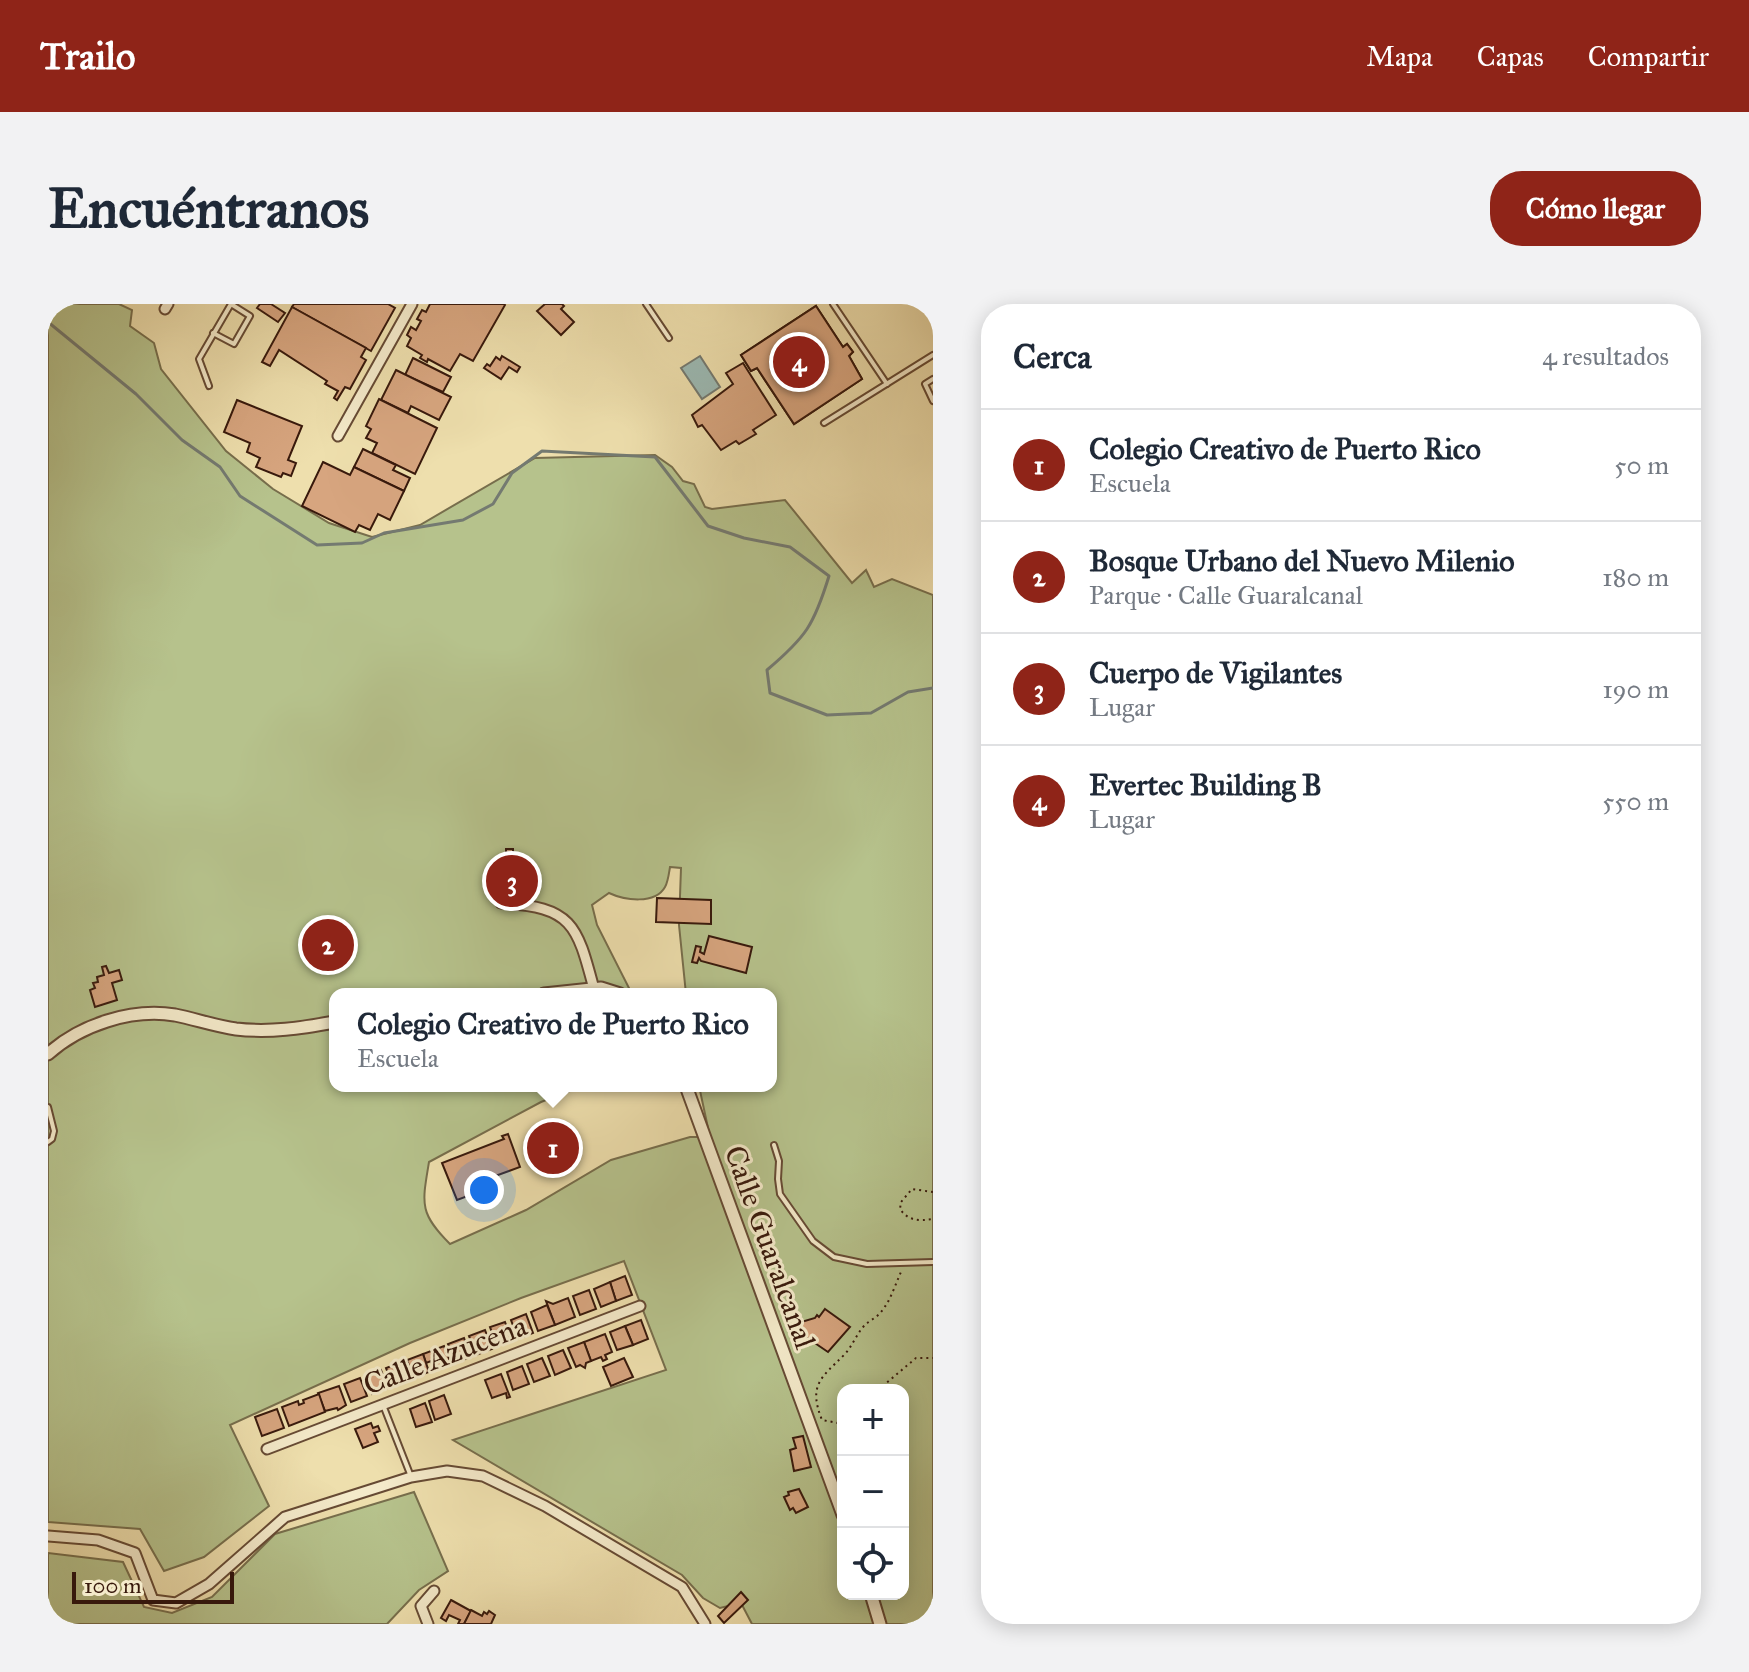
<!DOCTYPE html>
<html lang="es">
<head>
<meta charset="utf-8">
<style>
  :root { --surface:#fff; --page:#f2f2f3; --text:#1f2937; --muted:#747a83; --line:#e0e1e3; --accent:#8f2418 }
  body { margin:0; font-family:"IM FELL Great Primer",serif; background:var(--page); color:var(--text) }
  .controls { position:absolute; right:24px; bottom:24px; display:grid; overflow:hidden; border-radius:16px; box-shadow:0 4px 20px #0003 }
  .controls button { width:72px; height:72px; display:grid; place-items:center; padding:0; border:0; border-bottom:2px solid var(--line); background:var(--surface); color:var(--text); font:40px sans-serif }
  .scale { position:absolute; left:24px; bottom:20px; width:162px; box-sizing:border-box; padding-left:8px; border:4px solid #38190c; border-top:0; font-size:22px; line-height:28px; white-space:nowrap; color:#38190c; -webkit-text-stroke:6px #f4eaca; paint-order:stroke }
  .you { position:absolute; left:436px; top:886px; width:28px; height:28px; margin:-20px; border:6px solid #fff; border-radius:50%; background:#1a73e8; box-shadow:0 0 0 12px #1a73e833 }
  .badge { display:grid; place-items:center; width:52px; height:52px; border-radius:50%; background:var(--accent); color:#fff; font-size:26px; font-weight:700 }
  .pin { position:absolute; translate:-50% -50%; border:4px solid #fff; box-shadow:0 2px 8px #0006 }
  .popup { position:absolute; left:281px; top:684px; width:448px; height:104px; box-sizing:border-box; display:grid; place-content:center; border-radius:16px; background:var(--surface); filter:drop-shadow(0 2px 6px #0005); font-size:26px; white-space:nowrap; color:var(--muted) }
  .popup b { font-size:30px; color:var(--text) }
  .popup::after { content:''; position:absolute; left:50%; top:100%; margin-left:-16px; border:16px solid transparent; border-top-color:var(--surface) }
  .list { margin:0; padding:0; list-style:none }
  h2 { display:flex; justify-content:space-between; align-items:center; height:104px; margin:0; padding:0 32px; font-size:34px }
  h2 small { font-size:26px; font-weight:400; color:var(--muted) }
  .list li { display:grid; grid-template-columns:52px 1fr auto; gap:24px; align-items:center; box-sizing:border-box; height:112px; padding:0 32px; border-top:2px solid var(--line) }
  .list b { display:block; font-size:30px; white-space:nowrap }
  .list p { margin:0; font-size:26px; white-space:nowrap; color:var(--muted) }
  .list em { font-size:26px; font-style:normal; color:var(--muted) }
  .icon { flex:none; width:44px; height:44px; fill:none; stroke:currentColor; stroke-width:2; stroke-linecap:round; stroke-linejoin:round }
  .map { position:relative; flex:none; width:885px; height:1320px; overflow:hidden; border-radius:32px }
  header { display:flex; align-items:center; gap:48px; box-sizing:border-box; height:112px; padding:0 40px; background:var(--accent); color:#fff }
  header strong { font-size:38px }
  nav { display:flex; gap:44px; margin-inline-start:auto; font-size:28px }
  .intro { display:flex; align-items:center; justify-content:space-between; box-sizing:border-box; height:192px; padding:0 48px }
  h1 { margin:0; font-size:56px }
  .button { padding:20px 36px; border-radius:32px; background:var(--accent); color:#fff; font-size:28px; font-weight:700 }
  main { display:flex; gap:48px; padding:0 48px }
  aside { flex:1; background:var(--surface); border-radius:32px; box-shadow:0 4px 20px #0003 }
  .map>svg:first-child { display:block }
  .green { fill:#b6c28c; stroke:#776e4c; stroke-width:2; fill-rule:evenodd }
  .water { fill:#9cbab4; stroke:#747a71; stroke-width:2 }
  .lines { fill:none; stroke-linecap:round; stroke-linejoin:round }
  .stream { stroke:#747a71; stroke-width:3 }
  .building { fill:#d7a57f; stroke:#38190c; stroke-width:2 }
  .service-casing { stroke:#664a34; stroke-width:8 }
  .minor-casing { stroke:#664a34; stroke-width:13 }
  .tertiary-casing { stroke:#664a34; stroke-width:15 }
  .path { stroke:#38190c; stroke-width:2; stroke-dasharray:2 4; stroke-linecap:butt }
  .service { stroke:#f4eaca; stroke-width:4 }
  .minor { stroke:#f4eaca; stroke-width:9 }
  .tertiary { stroke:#f4eaca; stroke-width:11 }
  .labels { text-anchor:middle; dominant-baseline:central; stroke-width:6; stroke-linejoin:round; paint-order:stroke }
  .street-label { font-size:30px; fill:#38190c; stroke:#f4eaca }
</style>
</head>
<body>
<header>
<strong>Trailo</strong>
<nav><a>Mapa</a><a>Capas</a><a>Compartir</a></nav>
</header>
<div class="intro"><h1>Encuéntranos</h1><a class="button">Cómo llegar</a></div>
<main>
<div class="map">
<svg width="885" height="1320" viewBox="0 0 885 1320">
  <rect width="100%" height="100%" fill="#eedfad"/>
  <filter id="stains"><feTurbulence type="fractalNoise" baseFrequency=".0025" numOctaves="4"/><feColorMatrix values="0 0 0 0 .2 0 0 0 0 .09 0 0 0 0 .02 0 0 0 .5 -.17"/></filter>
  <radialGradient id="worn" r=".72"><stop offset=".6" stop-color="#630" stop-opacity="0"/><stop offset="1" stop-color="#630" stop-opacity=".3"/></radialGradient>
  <!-- green -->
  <g class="green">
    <path d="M0 0H71L84 6 82 22 106 39 113 65 178 147 225 185 281 219 324 233 372 221 487 154 607 151 624 163 635 177 646 180 657 203 664 205 737 196 804 279 818 266 826 283 844 275 885 291V1320H704L693 1299 672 1304 655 1294 634 1271 405 1136 618 1066 576 957 473 994 362 1039 182 1121 221 1202 156 1253 116 1267 92 1225 0 1218ZM622 563 633 564 631 621 638 690H723V782H651L662 833H642L563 856 478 906 402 940C371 909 374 900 381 858L493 798 534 782H287V690H584L549 621 544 601 561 589C576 596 607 601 617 583 620 578 621 569 622 563ZM795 1086H855V1290H795Z"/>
    <path d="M366 1188 400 1267 371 1286 339 1320H0V1249L75 1258 96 1303 124 1309 164 1293 227 1230Z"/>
  </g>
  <!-- water -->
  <path class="water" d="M652 52 672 83 654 95 633 64Z"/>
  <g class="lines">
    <!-- stream -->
    <path class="stream" d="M0 18 88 90 134 136 172 163 192 192 269 241 314 239 336 229 415 216 445 200 464 169 494 147 607 153 660 222 696 234 742 243 781 272C766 321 758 333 719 366L722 389 779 411 823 409 860 388 885 384"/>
  </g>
  <!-- building -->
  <g class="building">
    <path d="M212 0H223L237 9 230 18 209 4Z"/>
    <path d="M246 0H340L347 4 323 47 244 3Z"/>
    <path d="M382 0H456L457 1 425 57 412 50 402 67 380 55 379 58 372 54 374 51 359 42 363 34 359 31 363 23 368 26 373 17 369 15 374 6 378 8Z"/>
    <path d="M497 0H514L516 2 513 5 526 18 513 31 489 7Z"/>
    <path d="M768 2 795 43 799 40 805 48 801 52 814 75 746 120 709 64 703 67 693 51Z"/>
    <path d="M768 2 795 43 799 40 805 48 801 52 814 75 746 120 709 64 703 67 693 51Z"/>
    <path d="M244 3 318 44 313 53 318 56 302 85 297 83 289 96 286 94 290 87 277 80 279 77 231 46 222 62 214 58Z"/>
    <path d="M454 52 472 63 469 68 461 63 453 75 436 64 439 60 442 62 448 53 452 56Z"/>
    <path d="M365 54 403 73 395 88 357 71Z"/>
    <path d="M695 59 728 111 705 126 708 130 691 140 688 137 673 146 654 121 650 123 644 111 685 80 678 69Z"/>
    <path d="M348 66 403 93 391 116 363 102 360 109 333 96Z"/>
    <path d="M331 95 389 124 367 170 324 149 329 139 318 134 323 125 318 122Z"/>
    <path d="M189 96 254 122 240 156 248 159 243 172 235 169 233 173 208 163 212 154 199 148 202 139 176 128Z"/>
    <path d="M315 145 348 161 345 166 362 174 356 187 306 163Z"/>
    <path d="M275 158 302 171 306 163 356 187 342 216 330 210 322 226 311 221 307 228 254 202Z"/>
    <path d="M458 545H465V552H469V559L458 562Z"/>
    <path d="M466 562H469L471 586 458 587 457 567H466Z"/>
    <path d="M609 594 663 596V620L608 618Z"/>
    <path d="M661 632 704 643 698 669 653 657 651 654 649 659 644 658 648 642 653 643 652 648 656 650Z"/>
    <path d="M58 662 61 669 71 666 74 676 64 679 69 696 47 703 42 686 47 684 45 679 50 678 49 673 56 671 54 663Z"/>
    <path d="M460 830 472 863 425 880 428 889 409 896 394 859 456 835 454 832Z"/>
    <path d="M577 972 584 991 568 997 562 978Z"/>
    <path d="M562 978 568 997 553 1003 546 985Z"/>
    <path d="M541 986 548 1005 532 1011 525 992Z"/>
    <path d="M520 994 527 1013 507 1021 498 997 505 1000Z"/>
    <path d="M499 1001 507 1021 490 1027 483 1008Z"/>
    <path d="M777 1005 802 1023 780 1048 758 1033 745 1037 740 1022 767 1014 769 1011 771 1013Z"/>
    <path d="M478 1010 485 1029 470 1035 463 1016Z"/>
    <path d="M593 1016 600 1035 585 1041 577 1022Z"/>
    <path d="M457 1018 464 1037 449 1042 442 1023Z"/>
    <path d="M577 1022 585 1041 569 1046 562 1028Z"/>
    <path d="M437 1026 444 1045 428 1051 426 1046 423 1047 421 1043 425 1042 421 1032Z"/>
    <path d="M557 1030 564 1048 557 1051 559 1055 555 1057 553 1053 543 1057 536 1038Z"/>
    <path d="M416 1034 423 1053 407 1059 400 1040Z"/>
    <path d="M536 1038 543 1057 538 1059 537 1064 532 1061 528 1063 520 1044Z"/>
    <path d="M396 1042 403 1060 386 1066 383 1057 378 1059 375 1050Z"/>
    <path d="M515 1046 523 1064 507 1071 500 1052Z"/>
    <path d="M375 1050 381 1068 361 1075 357 1066 362 1064 359 1056Z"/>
    <path d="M494 1054 502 1072 486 1078 479 1060Z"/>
    <path d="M576 1054 585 1073 563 1082 555 1063Z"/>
    <path d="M354 1058 361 1076 345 1082 338 1064Z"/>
    <path d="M474 1062 481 1080 465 1086 459 1068Z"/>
    <path d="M333 1066 340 1084 324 1090 317 1072Z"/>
    <path d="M453 1070 462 1093 459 1094 458 1089 444 1094 437 1076Z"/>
    <path d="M312 1074 319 1092 303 1098 296 1080Z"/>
    <path d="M291 1082 298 1101 290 1106 289 1104 277 1107 270 1089Z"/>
    <path d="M271 1090 277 1108 241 1122 234 1103 250 1097 251 1101 256 1099 255 1096Z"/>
    <path d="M396 1091 403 1110 387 1116 381 1097Z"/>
    <path d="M377 1099 384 1118 368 1123 362 1105Z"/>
    <path d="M229 1105 236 1124 214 1132 207 1113Z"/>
    <path d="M323 1119 325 1124 330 1122 332 1127 326 1129 330 1138 315 1144 307 1125Z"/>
    <path d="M755 1132 763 1163 746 1167 742 1146 748 1144 745 1134Z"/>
    <path d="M751 1185 760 1203 748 1209 745 1204 742 1206 736 1193 741 1191 740 1188Z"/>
    <path d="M693 1288 700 1296 676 1319 670 1312Z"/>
    <path d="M403 1296 423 1307 416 1320H410L412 1316 401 1311 398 1317 393 1314Z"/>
    <path d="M423 1306 434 1312 436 1308 439 1310 441 1307 447 1311 443 1320H416Z"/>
  </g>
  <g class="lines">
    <defs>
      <g id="service">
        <path d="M598 0 621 34"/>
        <path d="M785 0 839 80"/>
        <path d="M165 29 186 40 202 12 183 0"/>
        <path d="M885 75 877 80 885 97"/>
        <path d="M161 82 151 55 183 0"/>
        <path d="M776 119 885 51"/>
        <path d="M0 803 6 827 4 835 0 838"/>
        <path d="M726 841 731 857 730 875 732 890 765 937 786 953 819 960 885 958"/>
        <path d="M335 1101 362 1170"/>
      </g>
      <g id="minor">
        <path d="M117 5 120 0"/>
        <path d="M290 132 364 0"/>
        <path d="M445 568 446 586 453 599C525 603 529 621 546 685"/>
        <path d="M219 1145 592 1002"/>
        <path d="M0 1232 50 1236 87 1249 105 1296 128 1299 161 1280 237 1213 363 1173 399 1167 435 1172 497 1202 634 1283 657 1320"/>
        <path d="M380 1320 373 1302 386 1287"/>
      </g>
      <g id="tertiary">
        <path d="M496 690 553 684 572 690"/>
        <path d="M0 750C32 721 83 704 127 711 147 715 167 722 188 725 222 729 253 724 287 718"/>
        <path d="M638 782 795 1211"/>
        <path d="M823 1290 832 1320"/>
      </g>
    </defs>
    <!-- service casing -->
    <use href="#service" class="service-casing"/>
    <!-- minor casing -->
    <use href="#minor" class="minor-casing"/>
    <!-- tertiary casing -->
    <use href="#tertiary" class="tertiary-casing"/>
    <!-- path -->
    <g class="path">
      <path d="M885 888 864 885 853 898 852 905C860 917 871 917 885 915"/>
      <path d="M830 1086 868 1054H885"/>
      <path d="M795 1115 790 1119 774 1116C760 1081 773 1074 796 1051 805 1042 809 1028 818 1020 823 1016 829 1013 833 1008 843 996 847 981 853 968"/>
    </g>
    <!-- service -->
    <use href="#service" class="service"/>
    <!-- minor -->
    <use href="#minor" class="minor"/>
    <!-- tertiary -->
    <use href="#tertiary" class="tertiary"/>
  </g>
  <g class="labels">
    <!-- street labels -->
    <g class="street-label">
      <text transform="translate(722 943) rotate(70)">Calle Guaralcanal</text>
      <text transform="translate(397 1051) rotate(-21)">Calle Azucena</text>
    </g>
  </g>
  <rect width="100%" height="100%" filter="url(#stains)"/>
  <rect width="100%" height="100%" fill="url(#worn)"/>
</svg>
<div class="controls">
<button>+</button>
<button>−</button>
<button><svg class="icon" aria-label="locate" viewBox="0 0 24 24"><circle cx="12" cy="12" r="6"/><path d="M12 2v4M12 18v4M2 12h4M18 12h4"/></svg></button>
</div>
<div class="scale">100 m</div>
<div class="you"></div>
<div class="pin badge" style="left:505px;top:844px">1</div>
<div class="popup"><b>Colegio Creativo de Puerto Rico</b>Escuela</div>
<div class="pin badge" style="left:280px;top:641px">2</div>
<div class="pin badge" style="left:464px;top:577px">3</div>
<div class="pin badge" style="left:751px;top:58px">4</div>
</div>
<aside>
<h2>Cerca<small>4 resultados</small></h2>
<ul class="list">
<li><span class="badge">1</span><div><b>Colegio Creativo de Puerto Rico</b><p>Escuela</p></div><em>50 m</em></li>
<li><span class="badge">2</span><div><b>Bosque Urbano del Nuevo Milenio</b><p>Parque · Calle Guaralcanal</p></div><em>180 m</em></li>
<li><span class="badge">3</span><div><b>Cuerpo de Vigilantes</b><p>Lugar</p></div><em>190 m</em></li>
<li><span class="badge">4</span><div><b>Evertec Building B</b><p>Lugar</p></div><em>550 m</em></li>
</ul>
</aside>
</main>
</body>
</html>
